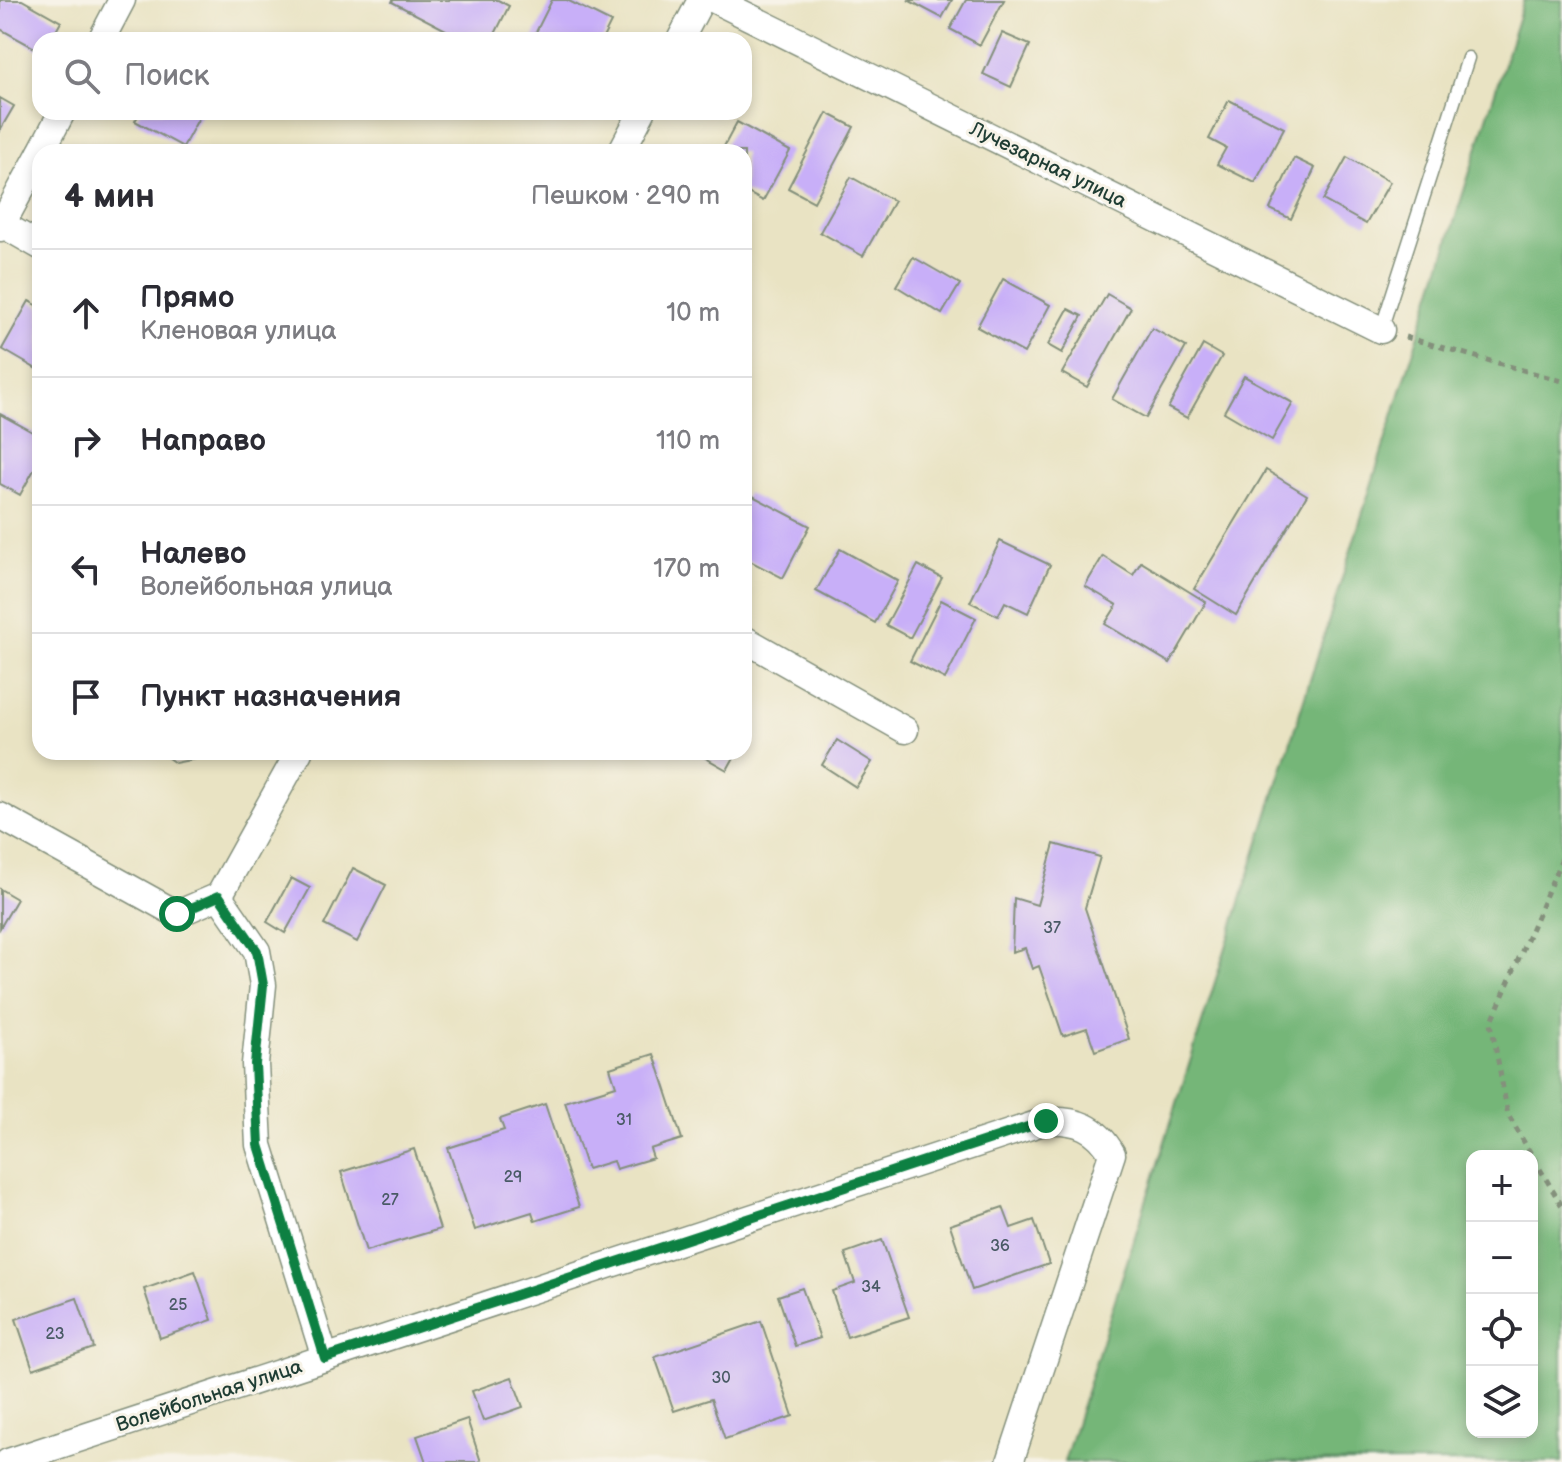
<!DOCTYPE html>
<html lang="ru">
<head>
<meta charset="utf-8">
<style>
  :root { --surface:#fff; --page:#f7f7f7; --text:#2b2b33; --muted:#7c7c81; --line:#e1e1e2 }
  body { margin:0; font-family:"Balsamiq Sans",sans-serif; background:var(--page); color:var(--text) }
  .controls { position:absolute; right:24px; bottom:24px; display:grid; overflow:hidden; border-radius:16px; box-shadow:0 4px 12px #0003 }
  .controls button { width:72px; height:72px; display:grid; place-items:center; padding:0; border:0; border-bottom:2px solid var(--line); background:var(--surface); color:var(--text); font:40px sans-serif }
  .stop { position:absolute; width:24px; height:24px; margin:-18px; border:6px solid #0b8043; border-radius:50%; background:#fff }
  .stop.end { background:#0b8043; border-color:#fff; box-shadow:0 2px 8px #0008 }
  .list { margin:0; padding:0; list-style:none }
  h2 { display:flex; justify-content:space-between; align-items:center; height:104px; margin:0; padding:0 32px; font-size:34px }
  h2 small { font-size:26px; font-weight:400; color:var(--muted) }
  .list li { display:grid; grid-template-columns:52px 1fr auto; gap:24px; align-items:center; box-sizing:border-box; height:128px; padding:0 32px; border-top:2px solid var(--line) }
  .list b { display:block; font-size:30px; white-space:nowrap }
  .list p { margin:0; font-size:26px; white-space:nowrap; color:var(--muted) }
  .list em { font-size:26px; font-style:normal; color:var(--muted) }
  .icon { flex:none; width:44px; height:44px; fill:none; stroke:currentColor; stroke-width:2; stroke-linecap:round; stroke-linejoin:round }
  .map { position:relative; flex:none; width:1562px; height:1462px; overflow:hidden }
  .search { position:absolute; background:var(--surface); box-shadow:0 4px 12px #0003; left:32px; top:32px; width:720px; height:88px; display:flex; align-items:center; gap:20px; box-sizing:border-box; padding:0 28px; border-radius:24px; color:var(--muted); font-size:30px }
  .panel { position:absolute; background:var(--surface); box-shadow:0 4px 12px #0003; left:32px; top:144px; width:720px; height:616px; border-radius:24px }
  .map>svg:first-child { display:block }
  .forest { fill:#75b678; stroke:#4a7a56; stroke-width:2; fill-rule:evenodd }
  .building { fill:#c8aff8 }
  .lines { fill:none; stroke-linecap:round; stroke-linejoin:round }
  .lane-casing { stroke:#84907c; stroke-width:15 }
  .street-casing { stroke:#84907c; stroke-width:29 }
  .path { stroke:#84907c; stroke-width:5; stroke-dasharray:6 6; stroke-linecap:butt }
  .lane { stroke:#fff; stroke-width:12 }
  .street { stroke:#fff; stroke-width:26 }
  .route { stroke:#0b8043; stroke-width:10 }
  .labels { text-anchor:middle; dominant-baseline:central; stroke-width:6; stroke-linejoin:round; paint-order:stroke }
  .number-label { font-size:16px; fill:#495a65 }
  .street-label { font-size:20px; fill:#1f3d34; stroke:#f7f3e8 }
</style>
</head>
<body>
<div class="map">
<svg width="1562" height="1462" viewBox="0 0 1562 1462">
  <rect width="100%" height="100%" fill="#f7f3e8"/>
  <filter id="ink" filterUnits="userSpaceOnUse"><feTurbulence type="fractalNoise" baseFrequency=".0125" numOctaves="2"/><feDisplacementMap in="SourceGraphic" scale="16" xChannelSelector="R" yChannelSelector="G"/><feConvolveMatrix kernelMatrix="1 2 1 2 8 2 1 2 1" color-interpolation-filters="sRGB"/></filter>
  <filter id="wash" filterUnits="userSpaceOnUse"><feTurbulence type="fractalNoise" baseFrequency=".006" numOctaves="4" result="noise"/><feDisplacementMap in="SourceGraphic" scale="32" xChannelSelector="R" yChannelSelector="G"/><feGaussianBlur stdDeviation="1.8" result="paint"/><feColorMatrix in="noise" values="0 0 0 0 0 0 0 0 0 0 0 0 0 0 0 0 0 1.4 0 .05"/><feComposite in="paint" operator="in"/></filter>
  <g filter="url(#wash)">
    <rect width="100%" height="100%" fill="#e9e3c3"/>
    <!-- forest -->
    <path class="forest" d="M1524 0H1562V1462H1064ZM1472 1156H1532V1432H1472Z"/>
    <g id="blocks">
      <!-- building -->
      <g class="building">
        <path d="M0 0H22L61 22 51 40H40V51L0 29Z"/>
        <path d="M393 0H498L509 6 492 40H465L392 2Z"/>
        <path d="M552 0H567L611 22 602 40H532Z"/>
        <path d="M908 0H952L942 18Z"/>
        <path d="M966 0H1004L980 45 950 29Z"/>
        <path d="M1002 33 1030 45 1011 87 983 74Z"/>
        <path d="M0 98 14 106 0 130Z"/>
        <path d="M1229 100 1284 128 1255 183 1217 164 1226 148 1209 139Z"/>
        <path d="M140 112H202L183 147 135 121Z"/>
        <path d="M827 113 854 127 814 202 788 188Z"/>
        <path d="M737 122 790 151 763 201 744 191V152H721Z"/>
        <path d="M1347 157 1390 182 1366 224 1323 200Z"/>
        <path d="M1294 158 1315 168 1291 219 1270 209Z"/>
        <path d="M851 177 894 201 863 256 820 232Z"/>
        <path d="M913 257 960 284 942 314 896 286Z"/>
        <path d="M1003 279 1050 305 1024 353 977 327Z"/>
        <path d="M1107 294 1131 308 1087 387 1062 373Z"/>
        <path d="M29 301 40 307V371L2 349Z"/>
        <path d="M1068 309 1082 316 1062 353 1048 345Z"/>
        <path d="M1152 328 1186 347 1146 418 1112 399Z"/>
        <path d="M1203 345 1222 356 1187 418 1168 408Z"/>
        <path d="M1244 376 1293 403 1272 440 1224 412Z"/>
        <path d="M0 414 40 436V459L20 495 0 484Z"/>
        <path d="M1266 470 1307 495 1236 615 1194 589Z"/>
        <path d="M747 493 810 526 783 578 744 558V499Z"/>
        <path d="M1000 541 1050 565 1028 613 1005 602 998 616 970 602Z"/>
        <path d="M840 549 898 581 875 623 816 591Z"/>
        <path d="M1103 556 1133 575 1141 562 1206 602 1170 663 1105 624 1117 605 1085 586Z"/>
        <path d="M918 565 942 578 910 638 886 625Z"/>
        <path d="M941 600 976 618 945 679 910 661Z"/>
        <path d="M837 740 872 762 856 787 822 765Z"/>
        <path d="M160 752H209L205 757 175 763Z"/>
        <path d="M695 752H737L727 770Z"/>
        <path d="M1054 844 1100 857 1085 908 1129 1039 1095 1051 1087 1028 1063 1036 1039 966 1032 969 1025 948 1012 952 1014 898 1037 905Z"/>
        <path d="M353 868 386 885 357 942 324 925Z"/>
        <path d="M291 878 310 888 285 933 267 922Z"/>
        <path d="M0 889 17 899 0 928Z"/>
        <path d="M654 1054 682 1139 650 1149 653 1158 616 1169 613 1161 587 1169 565 1102 616 1086 610 1068Z"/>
        <path d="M545 1104 579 1207 535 1221 532 1212 475 1230 448 1148 504 1130 500 1119Z"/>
        <path d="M414 1149 440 1229 366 1251 341 1172Z"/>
        <path d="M1003 1207 1011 1228 1034 1220 1049 1264 972 1290 950 1225Z"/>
        <path d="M882 1240 909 1317 847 1337 832 1291 855 1283 845 1253Z"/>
        <path d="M195 1271 212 1320 160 1338 144 1289Z"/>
        <path d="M802 1288 820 1338 795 1346 778 1296Z"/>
        <path d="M77 1298 94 1348 33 1369 16 1319Z"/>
        <path d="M761 1321 793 1416 725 1439 711 1399 674 1411 655 1357Z"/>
        <path d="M512 1377 523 1407 483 1421 472 1391Z"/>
        <path d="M467 1419 481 1462H426L417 1436Z"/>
      </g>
    </g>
  </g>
  <g filter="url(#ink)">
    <use href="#blocks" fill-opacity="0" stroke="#84907c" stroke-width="2"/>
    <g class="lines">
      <defs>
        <path id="lane" d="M1381 330 1468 58"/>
        <g id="street">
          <path d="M715 0 1381 330"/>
          <path d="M101 40 122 0"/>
          <path d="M680 40 701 0"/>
          <path d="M41 152 62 112"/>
          <path d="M621 152 642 112"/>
          <path d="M0 223 40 246"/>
          <path d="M0 228 40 154"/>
          <path d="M744 639 905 730"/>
          <path d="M0 816 177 914 219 896"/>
          <path d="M219 896 257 951 263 985 255 1064 259 1145 325 1358"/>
          <path d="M219 896 299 752"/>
          <path d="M8 1462 1046 1121C1076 1119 1097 1127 1112 1154L1010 1462"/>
        </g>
      </defs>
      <!-- lane casing -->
      <use href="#lane" class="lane-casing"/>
      <!-- street casing -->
      <use href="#street" class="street-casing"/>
      <!-- path -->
      <g class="path">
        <path d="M1405 337 1562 381"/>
        <path d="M1562 858 1491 1023 1508 1115 1562 1206"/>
      </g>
      <!-- lane -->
      <use href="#lane" class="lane"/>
      <!-- street -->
      <use href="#street" class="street"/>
    </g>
  </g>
  <g class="lines" filter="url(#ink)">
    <!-- route -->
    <path class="route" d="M177 914 219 896 257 951 263 985 255 1064 259 1145 325 1358 1046 1121"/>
  </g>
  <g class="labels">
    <!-- number labels -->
    <g class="number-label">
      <text x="1052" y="928">37</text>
      <text x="624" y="1120">31</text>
      <text x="513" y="1177">29</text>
      <text x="390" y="1200">27</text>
      <text x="1000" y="1246">36</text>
      <text x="871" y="1287">34</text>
      <text x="178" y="1305">25</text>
      <text x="55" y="1334">23</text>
      <text x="721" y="1378">30</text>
    </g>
    <!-- street labels -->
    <g class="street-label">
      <text transform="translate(1048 165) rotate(26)">Лучезарная улица</text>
      <text transform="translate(209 1396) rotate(-18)">Волейбольная улица</text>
    </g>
  </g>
</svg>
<div class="controls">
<button>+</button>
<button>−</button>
<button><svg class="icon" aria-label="locate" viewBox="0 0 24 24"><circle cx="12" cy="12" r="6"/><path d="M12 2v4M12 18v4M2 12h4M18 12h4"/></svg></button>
<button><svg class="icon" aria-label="layers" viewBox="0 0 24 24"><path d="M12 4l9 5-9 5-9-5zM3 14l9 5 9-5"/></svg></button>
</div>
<div class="stop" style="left:177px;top:914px"></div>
<div class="stop end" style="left:1046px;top:1121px"></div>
<div class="search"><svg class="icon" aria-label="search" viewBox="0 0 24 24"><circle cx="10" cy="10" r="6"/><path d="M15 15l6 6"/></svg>Поиск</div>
<section class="panel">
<h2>4 мин<small>Пешком · 290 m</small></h2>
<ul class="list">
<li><svg class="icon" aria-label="ahead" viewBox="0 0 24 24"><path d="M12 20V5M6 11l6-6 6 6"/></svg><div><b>Прямо</b><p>Кленовая улица</p></div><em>10 m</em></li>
<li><svg class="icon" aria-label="right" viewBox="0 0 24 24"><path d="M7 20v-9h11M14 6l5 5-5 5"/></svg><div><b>Направо</b></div><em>110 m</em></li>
<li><svg class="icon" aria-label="left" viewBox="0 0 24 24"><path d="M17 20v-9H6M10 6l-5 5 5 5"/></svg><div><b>Налево</b><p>Волейбольная улица</p></div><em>170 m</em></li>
<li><svg class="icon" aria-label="arrive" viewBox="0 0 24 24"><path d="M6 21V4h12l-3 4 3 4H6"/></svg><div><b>Пункт назначения</b></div></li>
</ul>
</section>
</div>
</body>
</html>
